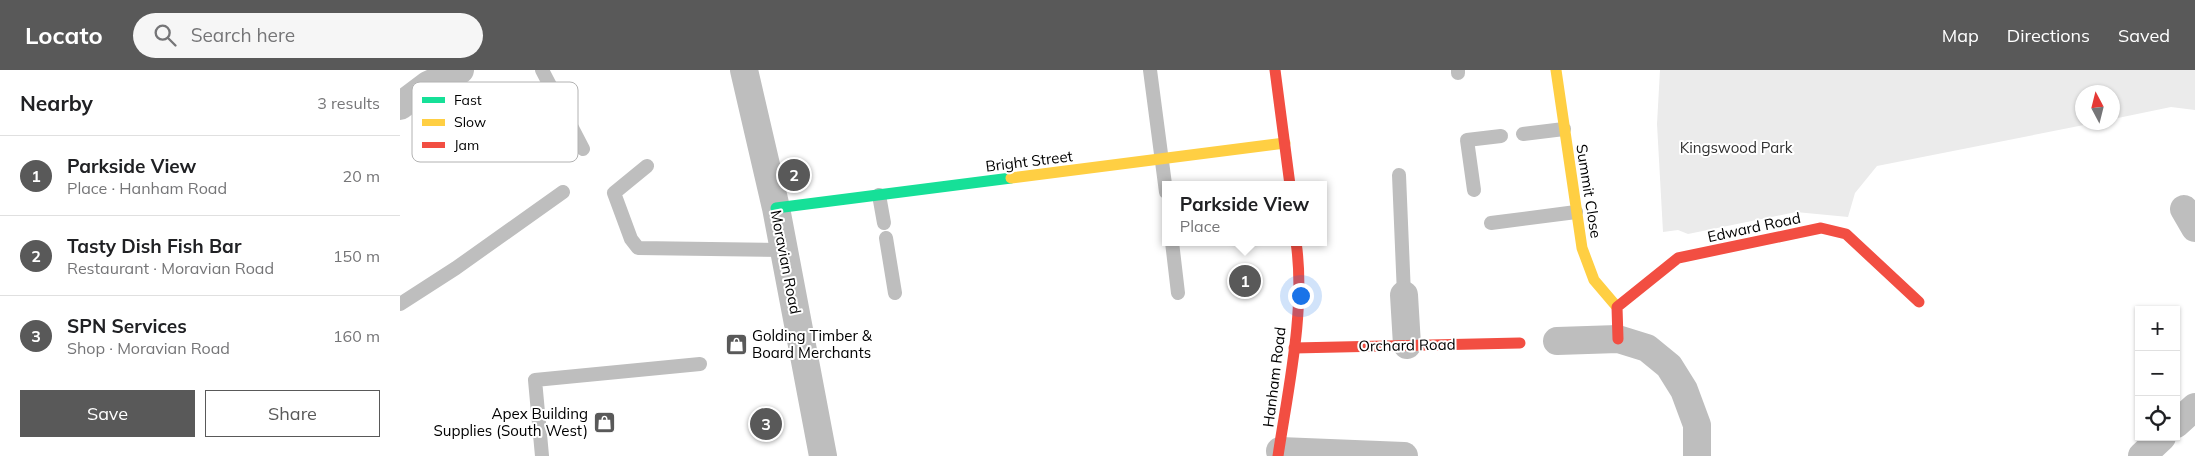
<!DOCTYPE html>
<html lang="en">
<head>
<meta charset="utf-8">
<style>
  :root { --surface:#fff; --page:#f6f6f6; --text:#202124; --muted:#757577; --line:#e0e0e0; --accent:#595959 }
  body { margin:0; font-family:Mulish,sans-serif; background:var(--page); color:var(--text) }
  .controls { position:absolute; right:15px; bottom:15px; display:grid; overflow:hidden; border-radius:0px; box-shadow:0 1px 4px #0004 }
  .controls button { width:45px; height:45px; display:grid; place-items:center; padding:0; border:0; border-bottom:1px solid var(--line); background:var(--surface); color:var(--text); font:25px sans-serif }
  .compass { position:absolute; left:1675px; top:15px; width:45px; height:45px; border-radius:50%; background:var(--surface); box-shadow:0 1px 4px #0004; rotate:353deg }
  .you { position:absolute; left:900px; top:225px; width:18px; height:18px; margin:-12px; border:4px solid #fff; border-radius:50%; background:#1a73e8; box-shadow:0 0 0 8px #1a73e833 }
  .badge { display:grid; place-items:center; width:32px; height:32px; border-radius:50%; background:var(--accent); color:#fff; font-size:16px; font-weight:700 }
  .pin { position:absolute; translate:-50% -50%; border:2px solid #fff; box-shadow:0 1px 5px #0006 }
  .popup { position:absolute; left:762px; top:111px; width:165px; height:65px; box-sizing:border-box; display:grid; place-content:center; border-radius:0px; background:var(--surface); filter:drop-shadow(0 1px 4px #0005); font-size:16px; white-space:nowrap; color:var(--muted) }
  .popup b { font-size:19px; color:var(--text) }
  .popup::after { content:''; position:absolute; left:50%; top:100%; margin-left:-10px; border:10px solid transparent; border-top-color:var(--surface) }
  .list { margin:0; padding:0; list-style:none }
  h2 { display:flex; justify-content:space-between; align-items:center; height:65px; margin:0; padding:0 20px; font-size:21px }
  h2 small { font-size:16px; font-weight:400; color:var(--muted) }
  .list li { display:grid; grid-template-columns:32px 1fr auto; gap:15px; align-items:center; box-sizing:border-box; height:80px; padding:0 20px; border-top:1px solid var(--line) }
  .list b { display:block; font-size:19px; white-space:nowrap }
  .list p { margin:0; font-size:16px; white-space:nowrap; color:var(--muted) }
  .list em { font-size:16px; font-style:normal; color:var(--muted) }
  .actions { display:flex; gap:10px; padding:15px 20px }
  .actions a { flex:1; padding:11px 0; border:1px solid var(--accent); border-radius:0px; text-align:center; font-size:18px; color:var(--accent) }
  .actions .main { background:var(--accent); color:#fff }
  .icon { flex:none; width:28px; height:28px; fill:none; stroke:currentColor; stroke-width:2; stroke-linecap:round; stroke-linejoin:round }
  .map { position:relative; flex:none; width:1795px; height:386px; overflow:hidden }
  header { display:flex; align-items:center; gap:30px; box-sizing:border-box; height:70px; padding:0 25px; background:var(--accent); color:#fff }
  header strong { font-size:24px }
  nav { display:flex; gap:28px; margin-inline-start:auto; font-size:18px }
  .search { width:350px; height:45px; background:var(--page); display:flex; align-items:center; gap:12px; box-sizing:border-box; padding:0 18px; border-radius:28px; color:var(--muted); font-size:19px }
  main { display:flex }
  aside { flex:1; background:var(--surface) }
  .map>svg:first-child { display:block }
  .green { fill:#ebebeb }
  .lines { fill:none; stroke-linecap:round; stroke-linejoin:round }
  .lane { stroke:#bebebe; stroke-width:14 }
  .street { stroke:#bebebe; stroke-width:28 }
  .fast { stroke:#16e098; stroke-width:11 }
  .slow { stroke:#ffcf43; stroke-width:11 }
  .jam { stroke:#f24e42; stroke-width:11 }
  .labels { text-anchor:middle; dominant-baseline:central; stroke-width:4; stroke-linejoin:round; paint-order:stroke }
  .park-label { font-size:15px; fill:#323232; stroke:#fff }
  .street-label { font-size:15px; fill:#000; stroke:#fff }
  .poi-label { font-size:15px; fill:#000; stroke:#fff; text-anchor:start }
  .key { fill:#fff; stroke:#b2b2b2; stroke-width:1 }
  .key-label { font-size:14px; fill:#000 }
</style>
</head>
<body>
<header>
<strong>Locato</strong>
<div class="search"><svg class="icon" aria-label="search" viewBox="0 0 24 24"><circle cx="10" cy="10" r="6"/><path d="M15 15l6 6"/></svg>Search here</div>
<nav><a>Map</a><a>Directions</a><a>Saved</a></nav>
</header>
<main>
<aside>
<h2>Nearby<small>3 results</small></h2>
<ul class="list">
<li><span class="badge">1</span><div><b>Parkside View</b><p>Place · Hanham Road</p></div><em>20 m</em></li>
<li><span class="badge">2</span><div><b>Tasty Dish Fish Bar</b><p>Restaurant · Moravian Road</p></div><em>150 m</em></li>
<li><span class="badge">3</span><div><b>SPN Services</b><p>Shop · Moravian Road</p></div><em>160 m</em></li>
</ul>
<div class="actions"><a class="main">Save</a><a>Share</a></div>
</aside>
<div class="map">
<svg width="1795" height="386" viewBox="0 0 1795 386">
  <rect width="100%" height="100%" fill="#fff"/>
  <!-- green -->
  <path class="green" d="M1260 0H1795V40L1771 37 1713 49 1712 22H1682V52L1694 53 1477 96 1455 123 1448 147 1396 142 1288 164 1278 160 1263 162 1257 54Z"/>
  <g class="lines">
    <!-- lane -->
    <g class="lane">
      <path d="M142 0 183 79"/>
      <path d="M750 0 766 122"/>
      <path d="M1058 0V3"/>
      <path d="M1123 64 1164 59"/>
      <path d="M247 96 214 123 231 169 238 178 384 180"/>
      <path d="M999 105 1004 225"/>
      <path d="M1074 120 1067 70 1101 66"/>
      <path d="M479 125 484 153"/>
      <path d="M1091 153 1176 142"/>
      <path d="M486 168 495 223"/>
      <path d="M772 172 778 223"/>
      <path d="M0 234 56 198 163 122"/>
      <path d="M142 386 135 310 300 294"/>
    </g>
    <!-- street -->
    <g class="street">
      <path d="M344 0 376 138 423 386"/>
      <path d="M0 36 28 15 60 0"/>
      <path d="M1784 139 1795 158"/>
      <path d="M1004 225 1007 275"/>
      <path d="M1157 271 1218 269 1247 278 1269 296 1284 320 1297 355V386"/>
      <path d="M1776 354 1795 337"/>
      <path d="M880 381 1004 386"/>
      <path d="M1742 386 1762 367"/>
    </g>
    <!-- fast -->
    <path class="fast" d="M376 138 611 108"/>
    <!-- slow -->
    <g class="slow">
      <path d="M1156 0 1182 178 1194 210 1217 237"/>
      <path d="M611 108 885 73"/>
    </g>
    <!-- jam -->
    <g class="jam">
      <path d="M875 0 890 115"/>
      <path d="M1218 269 1217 237 1278 188 1421 158 1446 164 1519 232"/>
      <path d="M894 278 1120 273"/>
      <path d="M878 386C888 319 906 239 896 172"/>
    </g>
  </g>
  <!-- icons -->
  <defs>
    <symbol id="shop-square" viewBox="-11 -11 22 22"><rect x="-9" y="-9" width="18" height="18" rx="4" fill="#595959" stroke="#fff"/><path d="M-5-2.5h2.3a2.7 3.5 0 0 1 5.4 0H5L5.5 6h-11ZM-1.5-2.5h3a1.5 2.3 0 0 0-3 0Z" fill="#fff"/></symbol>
  </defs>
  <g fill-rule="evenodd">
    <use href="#shop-square" x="324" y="262" width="25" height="25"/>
    <use href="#shop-square" x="192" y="340" width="25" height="25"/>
  </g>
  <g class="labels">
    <!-- park labels -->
    <g class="park-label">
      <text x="1336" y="77">Kingswood Park</text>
    </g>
    <!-- street labels -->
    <g class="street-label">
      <text transform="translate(629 91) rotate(-7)">Bright Street</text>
      <text transform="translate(1189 121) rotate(81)">Summit Close</text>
      <text transform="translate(1354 157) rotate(-12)">Edward Road</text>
      <text transform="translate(386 192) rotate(79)">Moravian Road</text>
      <text transform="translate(1007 275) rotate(-1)">Orchard Road</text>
      <text transform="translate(874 307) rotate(-83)">Hanham Road</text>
    </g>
    <!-- poi labels -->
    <g class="poi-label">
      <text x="352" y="265">Golding Timber &amp;<tspan x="352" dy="17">Board Merchants</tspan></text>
      <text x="188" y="343" text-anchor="end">Apex Building<tspan x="188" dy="17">Supplies (South West)</tspan></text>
    </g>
  </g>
  <!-- legend -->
  <rect x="12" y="12" width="166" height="80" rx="8" class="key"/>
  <rect x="22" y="27" width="23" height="6" fill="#16e098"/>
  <rect x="22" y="49" width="23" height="7" fill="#ffcf43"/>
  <rect x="22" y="72" width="23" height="6" fill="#f24e42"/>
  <g class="key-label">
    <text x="54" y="35">Fast</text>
    <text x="54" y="57">Slow</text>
    <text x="54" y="80">Jam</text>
  </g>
</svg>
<div class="controls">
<button>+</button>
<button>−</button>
<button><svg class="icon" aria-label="locate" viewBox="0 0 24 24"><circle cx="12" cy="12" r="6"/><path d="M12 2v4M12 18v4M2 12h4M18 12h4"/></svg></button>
</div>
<svg class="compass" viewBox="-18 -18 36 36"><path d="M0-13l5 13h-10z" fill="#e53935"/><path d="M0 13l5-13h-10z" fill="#757577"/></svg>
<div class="you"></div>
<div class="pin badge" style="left:845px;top:211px">1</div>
<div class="popup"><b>Parkside View</b>Place</div>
<div class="pin badge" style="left:394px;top:105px">2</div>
<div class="pin badge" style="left:366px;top:354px">3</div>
</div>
</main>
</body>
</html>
